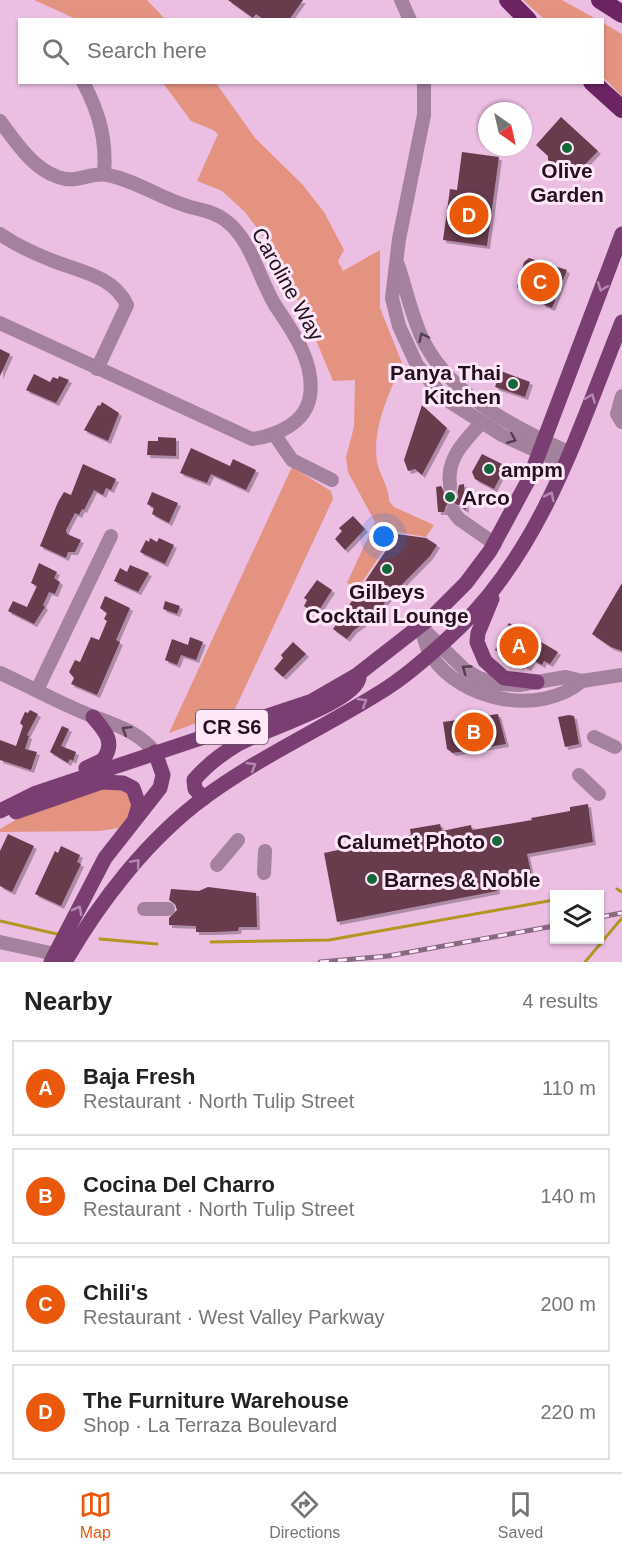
<!DOCTYPE html>
<html lang="en">
<head>
<meta charset="utf-8">
<style>
  :root { --surface:#fff; --page:#f2f2f2; --text:#222; --muted:#767676; --line:#e0e0e0; --accent:#ea580c }
  body { margin:0; font-family:Helvetica,sans-serif; background:var(--page); color:var(--text) }
  .controls { position:absolute; right:18px; bottom:18px; display:grid; overflow:hidden; border-radius:0px; box-shadow:0 2px 4px #0004 }
  .controls button { width:54px; height:54px; display:grid; place-items:center; padding:0; border:0; border-bottom:2px solid var(--line); background:var(--surface); color:var(--text); font:30px sans-serif }
  .compass { position:absolute; left:478px; top:102px; width:54px; height:54px; border-radius:50%; background:var(--surface); box-shadow:0 2px 4px #0004; rotate:146deg }
  .you { position:absolute; left:384px; top:537px; width:21px; height:21px; margin:-15px; border:4px solid #fff; border-radius:50%; background:#1a73e8; box-shadow:0 0 0 9px #1a73e833 }
  .badge { display:grid; place-items:center; width:39px; height:39px; border-radius:50%; background:var(--accent); color:#fff; font-size:20px; font-weight:700 }
  .pin { position:absolute; translate:-50% -50%; border:3px solid #fff; box-shadow:0 2px 6px #0006 }
  .list { margin:0; padding:0; list-style:none }
  h2 { display:flex; justify-content:space-between; align-items:center; height:78px; margin:0; padding:0 24px; font-size:26px }
  h2 small { font-size:20px; font-weight:400; color:var(--muted) }
  .list li { display:grid; grid-template-columns:39px 1fr auto; gap:18px; align-items:center; box-sizing:border-box; height:96px; margin:0 12px 12px; padding:0 12px; border:2px solid var(--line); border-radius:0px }
  .list b { display:block; font-size:22px; white-space:nowrap }
  .list p { margin:0; font-size:20px; white-space:nowrap; color:var(--muted) }
  .list em { font-size:20px; font-style:normal; color:var(--muted) }
  .icon { flex:none; width:33px; height:33px; fill:none; stroke:currentColor; stroke-width:2; stroke-linecap:round; stroke-linejoin:round }
  .map { position:relative; flex:none; width:622px; height:962px; overflow:hidden }
  .search { position:absolute; background:var(--surface); box-shadow:0 2px 4px #0004; left:18px; right:18px; top:18px; height:66px; display:flex; align-items:center; gap:15px; box-sizing:border-box; padding:0 21px; border-radius:0px; color:var(--muted); font-size:22px }
  .sheet { height:510px; background:var(--surface) }
  nav { display:flex; justify-content:space-around; align-items:center; box-sizing:border-box; height:84px; border-top:2px solid var(--line); background:var(--surface); font-size:16px; color:var(--muted) }
  nav a { display:grid; justify-items:center; gap:3px }
  nav .on { color:var(--accent) }
  .map>svg:first-child { display:block }
  .green { fill:#e59381 }
  .lines { fill:none; stroke-linecap:round; stroke-linejoin:round }
  .stream { stroke:#b39520; stroke-width:3 }
  .building { fill:#683a4e; filter:url(#shadow) }
  .minor-tunnel { stroke:#c39cbb; stroke-width:14; stroke-dasharray:14 7; stroke-linecap:butt }
  .minor { stroke:#a4819d; stroke-width:14 }
  .major { stroke:#7b3e72; stroke-width:15 }
  .highway { stroke:#6b2362; stroke-width:18 }
  .rail-casing { stroke:#876981; stroke-width:5 }
  .rail { stroke:#ffe7fa; stroke-width:3; stroke-dasharray:9; stroke-linecap:butt }
  .oneway { stroke:#b68aaf }
  .oneway2 { stroke:#563e51 }
  .poi-dot { fill:#136738; stroke:#ffe7fa; stroke-width:2 }
  .labels { text-anchor:middle; dominant-baseline:central; stroke-width:6; stroke-linejoin:round; paint-order:stroke }
  .shield { fill:#ffe7fa; stroke:#645261; stroke-width:1.5 }
  .shield-label { font-size:20px; font-weight:bold; fill:#22121f }
  .poi-label { font-size:21px; font-weight:bold; fill:#22121f; stroke:#ffe7fa; text-anchor:start }
  .street-label { font-size:21px; fill:#22121f; stroke:#ffe7fa }
</style>
</head>
<body>
<div class="map">
<svg width="622" height="962" viewBox="0 0 622 962">
  <defs>
    <filter id="shadow"><feDropShadow dx="3" dy="3" stdDeviation="0" flood-color="#0004"/></filter>
  </defs>
  <rect width="100%" height="100%" fill="#ebbee2"/>
  <!-- green -->
  <g class="green">
    <path d="M34 0H147L165 19H76Z"/>
    <path d="M523 0H562L596 19H544Z"/>
    <path d="M603 23 622 34V96L603 77Z"/>
    <path d="M163 83H216L255 138 302 184 324 212 344 250 338 261 343 271 380 250V308L402 363C389 394 370 432 378 466 382 479 389 488 389 501L394 507 434 525 426 537 396 532 358 588 347 583 375 522 348 472 346 457 354 427 355 380 333 381 303 309 279 269 266 240 245 212 222 191 197 181 218 134 213 130 191 121Z"/>
    <path d="M292 467 331 491 333 499 235 709 169 733Z"/>
    <path d="M104 786 127 790 133 810 119 828 99 831 0 832V829L29 812Z"/>
  </g>
  <g class="lines">
    <!-- stream -->
    <g class="stream">
      <path d="M617 889 622 892"/>
      <path d="M585 894 600 892"/>
      <path d="M0 921 57 934"/>
      <path d="M100 939 157 944"/>
      <path d="M211 942 329 940 554 900"/>
      <path d="M585 962 622 918"/>
    </g>
  </g>
  <!-- building -->
  <g class="building">
    <path d="M228 0H303L289 20H264L256 14 253 18Z"/>
    <path d="M561 117 598 151 572 178 548 160V156L536 145Z"/>
    <path d="M462 152 499 157 487 246 443 240 450 189 457 190Z"/>
    <path d="M529 258 567 270 552 308 542 304 545 297 517 287 524 262Z"/>
    <path d="M0 349 10 354 0 376Z"/>
    <path d="M501 371 530 382 525 397 495 387Z"/>
    <path d="M34 374 50 382 53 377 58 379 59 376 69 380 56 403 26 390Z"/>
    <path d="M102 402 119 413 108 441 84 430 98 405 100 406Z"/>
    <path d="M422 405 447 428 422 475 415 469 408 471 404 460Z"/>
    <path d="M158 437 176 438V456L147 455 148 441H158Z"/>
    <path d="M191 448 230 466 233 459 256 470 246 490 211 474 207 483 180 473Z"/>
    <path d="M482 454 506 466 494 489 475 479 472 472Z"/>
    <path d="M83 464 116 479 111 490 106 488 103 495 94 490 84 510 82 509 79 515 75 513 66 530 67 534 81 540 75 552H68L66 558 40 546 58 502 64 492 71 495Z"/>
    <path d="M464 484 466 510 453 502 447 504 444 512H438L436 487 441 486 445 493 451 494 458 490 459 485Z"/>
    <path d="M152 492 178 503 169 523 152 514 154 508 147 504Z"/>
    <path d="M353 516 365 529 345 550 335 539 342 531 339 528Z"/>
    <path d="M397 534 426 538 437 545 430 556 385 602 380 612 354 630 347 639 333 629Z"/>
    <path d="M150 538 157 542 159 538 174 545 165 564 140 552 146 540 149 542Z"/>
    <path d="M39 563 57 572 54 578 60 582 55 594 49 592 43 605 45 607 34 624 8 611 13 601 27 607 37 586 31 583Z"/>
    <path d="M130 565 149 573 138 592 114 581 120 568 127 572Z"/>
    <path d="M317 580 332 590 316 615 304 606 307 600 304 598Z"/>
    <path d="M622 583V651L611 647 592 634Z"/>
    <path d="M105 596 130 608 116 640 120 642 97 695 71 684 74 678 69 672 75 660 80 662 91 637 99 640 107 621 104 619 107 613 100 608Z"/>
    <path d="M165 601 180 606 177 614 163 609Z"/>
    <path d="M509 623 558 652 550 664 544 661 542 665 533 660 528 668 522 665 521 667 495 650Z"/>
    <path d="M190 637 203 642 196 660 181 655 177 665 165 660 172 639 188 645Z"/>
    <path d="M293 642 306 654 283 677 274 669 283 658 281 655Z"/>
    <path d="M30 710 38 714 27 735 29 736 25 749 37 752 31 770 0 760V740L16 746 23 726 20 723 25 712 28 713Z"/>
    <path d="M498 714 506 744 453 753 447 749 443 722Z"/>
    <path d="M569 715 574 716 579 744 565 747 558 717Z"/>
    <path d="M62 726 69 729 61 746 76 752 73 761 70 759 68 763 50 752Z"/>
    <path d="M588 804 593 842 527 854 531 873 495 878 497 891 337 922 324 853 338 850 337 847 354 844 355 847 411 835 410 829 440 824 442 831 471 825 472 830 532 820 531 818 570 811V807Z"/>
    <path d="M8 834 34 846 12 892 0 886V851Z"/>
    <path d="M61 846 80 855 77 862 81 864 61 906 35 894 55 851 58 853Z"/>
    <path d="M208 887 256 893 257 927H239L238 931 215 932H196V926L169 925V918L177 910 175 904 169 900 171 889 199 891Z"/>
  </g>
  <g class="lines">
    <!-- minor-tunnel -->
    <path class="minor-tunnel" d="M450 485 453 511"/>
    <!-- minor -->
    <g class="minor">
      <path d="M401 0 410 20"/>
      <path d="M83 82C99 112 107 140 104 174"/>
      <path d="M424 82V115L399 239 392 298 399 326 417 365 444 398 502 435 565 464"/>
      <path d="M0 121C16 142 32 168 58 177 76 184 90 172 107 175 135 180 160 198 187 206 200 210 213 211 225 220 252 240 258 277 275 305 293 332 315 362 310 396 306 423 276 436 252 439L0 323"/>
      <path d="M0 234C16 245 33 253 51 260 77 271 113 275 127 305L97 369"/>
      <path d="M398 265C407 291 412 319 425 344 453 397 517 429 570 453"/>
      <path d="M622 396 617 414 622 422"/>
      <path d="M274 434 292 460 332 480"/>
      <path d="M450 485C446 459 464 442 481 423"/>
      <path d="M453 511 459 519 495 544"/>
      <path d="M421 627 464 669 479 678 497 684 519 685 566 677 582 681 622 675"/>
      <path d="M421 629C424 637 426 648 431 655 460 701 540 717 582 681"/>
      <path d="M0 673C31 687 61 704 92 716 116 725 137 731 155 752"/>
      <path d="M37 690 111 536"/>
      <path d="M594 737 615 747"/>
      <path d="M579 775 599 794"/>
      <path d="M217 865 238 840"/>
      <path d="M264 873 265 851"/>
      <path d="M144 909H168"/>
      <path d="M0 942 55 954"/>
    </g>
    <!-- major -->
    <g class="major">
      <path d="M492 599 478 633 477 642 485 661 504 678 537 682"/>
      <path d="M86 768 103 760C116 742 105 731 93 717"/>
      <path d="M204 798 195 789 194 780C206 766 223 753 238 744 261 731 355 702 359 678"/>
      <path d="M0 811 36 793 312 701 357 675 434 615 466 583 490 551 530 477 622 234"/>
      <path d="M16 812 102 782 123 783 133 788 139 805 135 818"/>
      <path d="M51 962 105 858 160 788 163 775 155 752"/>
      <path d="M65 962C100 901 148 839 205 797 262 755 328 726 387 688 413 671 438 648 460 627 544 545 579 428 622 322"/>
    </g>
    <!-- highway -->
    <g class="highway">
      <path d="M508 0 528 20"/>
      <path d="M600 0 622 14"/>
      <path d="M592 82 622 109"/>
    </g>
    <defs>
      <g id="rail">
        <path d="M600 917 622 913"/>
        <path d="M320 962 388 956 554 926"/>
      </g>
    </defs>
    <!-- rail casing -->
    <use href="#rail" class="rail-casing"/>
    <!-- rail -->
    <use href="#rail" class="rail"/>
  </g>
  <!-- one-way arrows -->
  <defs><path id="oneway-chevron" d="M-2-3.5L2.5 0L-2 3.5" fill="none" stroke-width="1.6" stroke-linecap="round" stroke-linejoin="round" transform="scale(1.5)"/></defs>
  <g class="oneway">
    <use href="#oneway-chevron" transform="translate(602 287) rotate(111)"/>
    <use href="#oneway-chevron" transform="translate(591 398) rotate(-68)"/>
    <use href="#oneway-chevron" transform="translate(550 496) rotate(-64)"/>
    <use href="#oneway-chevron" transform="translate(363 702) rotate(-31)"/>
    <use href="#oneway-chevron" transform="translate(252 766) rotate(-31)"/>
    <use href="#oneway-chevron" transform="translate(136 863) rotate(-49)"/>
    <use href="#oneway-chevron" transform="translate(78 910) rotate(-62)"/>
  </g>
  <g class="oneway2">
    <use href="#oneway-chevron" transform="translate(423 337) rotate(-115)"/>
    <use href="#oneway-chevron" transform="translate(512 439) rotate(23)"/>
    <use href="#oneway-chevron" transform="translate(466 669) rotate(-144)"/>
    <use href="#oneway-chevron" transform="translate(126 730) rotate(-148)"/>
  </g>
  <!-- markers -->
  <g class="poi-dot">
    <circle cx="567" cy="148" r="6"/>
    <circle cx="513" cy="384" r="6"/>
    <circle cx="489" cy="469" r="6"/>
    <circle cx="450" cy="497" r="6"/>
    <circle cx="387" cy="569" r="6"/>
    <circle cx="497" cy="841" r="6"/>
    <circle cx="372" cy="879" r="6"/>
  </g>
  <g class="labels">
    <!-- shield labels -->
    <rect class="shield" x="196" y="710" width="72" height="34" rx="4.5"/>
    <g class="shield-label">
      <text x="232" y="727">CR S6</text>
    </g>
    <!-- poi labels -->
    <g class="poi-label">
      <text x="567" y="170" text-anchor="middle">Olive<tspan x="567" dy="24">Garden</tspan></text>
      <text x="501" y="372" text-anchor="end">Panya Thai<tspan x="501" dy="24">Kitchen</tspan></text>
      <text x="501" y="469">ampm</text>
      <text x="462" y="497">Arco</text>
      <text x="387" y="591" text-anchor="middle">Gilbeys<tspan x="387" dy="24">Cocktail Lounge</tspan></text>
      <text x="485" y="841" text-anchor="end">Calumet Photo</text>
      <text x="384" y="879">Barnes &amp; Noble</text>
    </g>
    <!-- street labels -->
    <g class="street-label">
      <text transform="translate(288 284) rotate(61)">Caroline Way</text>
    </g>
  </g>
</svg>
<div class="controls">
<button><svg class="icon" aria-label="layers" viewBox="0 0 24 24"><path d="M12 4l9 5-9 5-9-5zM3 14l9 5 9-5"/></svg></button>
</div>
<svg class="compass" viewBox="-18 -18 36 36"><path d="M0-13l5 13h-10z" fill="#e53935"/><path d="M0 13l5-13h-10z" fill="#767676"/></svg>
<div class="you"></div>
<div class="pin badge" style="left:519px;top:646px">A</div>
<div class="pin badge" style="left:474px;top:732px">B</div>
<div class="pin badge" style="left:540px;top:282px">C</div>
<div class="pin badge" style="left:469px;top:215px">D</div>
<div class="search"><svg class="icon" aria-label="search" viewBox="0 0 24 24"><circle cx="10" cy="10" r="6"/><path d="M15 15l6 6"/></svg>Search here</div>
</div>
<section class="sheet">
<h2>Nearby<small>4 results</small></h2>
<ul class="list">
<li><span class="badge">A</span><div><b>Baja Fresh</b><p>Restaurant · North Tulip Street</p></div><em>110 m</em></li>
<li><span class="badge">B</span><div><b>Cocina Del Charro</b><p>Restaurant · North Tulip Street</p></div><em>140 m</em></li>
<li><span class="badge">C</span><div><b>Chili's</b><p>Restaurant · West Valley Parkway</p></div><em>200 m</em></li>
<li><span class="badge">D</span><div><b>The Furniture Warehouse</b><p>Shop · La Terraza Boulevard</p></div><em>220 m</em></li>
</ul>
</section>
<nav>
<a class="on"><svg class="icon" aria-label="map" viewBox="0 0 24 24"><path d="M3 6l6-2 6 2 6-2v14l-6 2-6-2-6 2zM9 4v14M15 6v14"/></svg>Map</a>
<a><svg class="icon" aria-label="directions" viewBox="0 0 24 24"><path d="M12 3l9 9-9 9-9-9zM9 14v-3h6M13 9l2 2-2 2"/></svg>Directions</a>
<a><svg class="icon" aria-label="saved" viewBox="0 0 24 24"><path d="M7 4h10v16l-5-4-5 4z"/></svg>Saved</a>
</nav>
</body>
</html>
